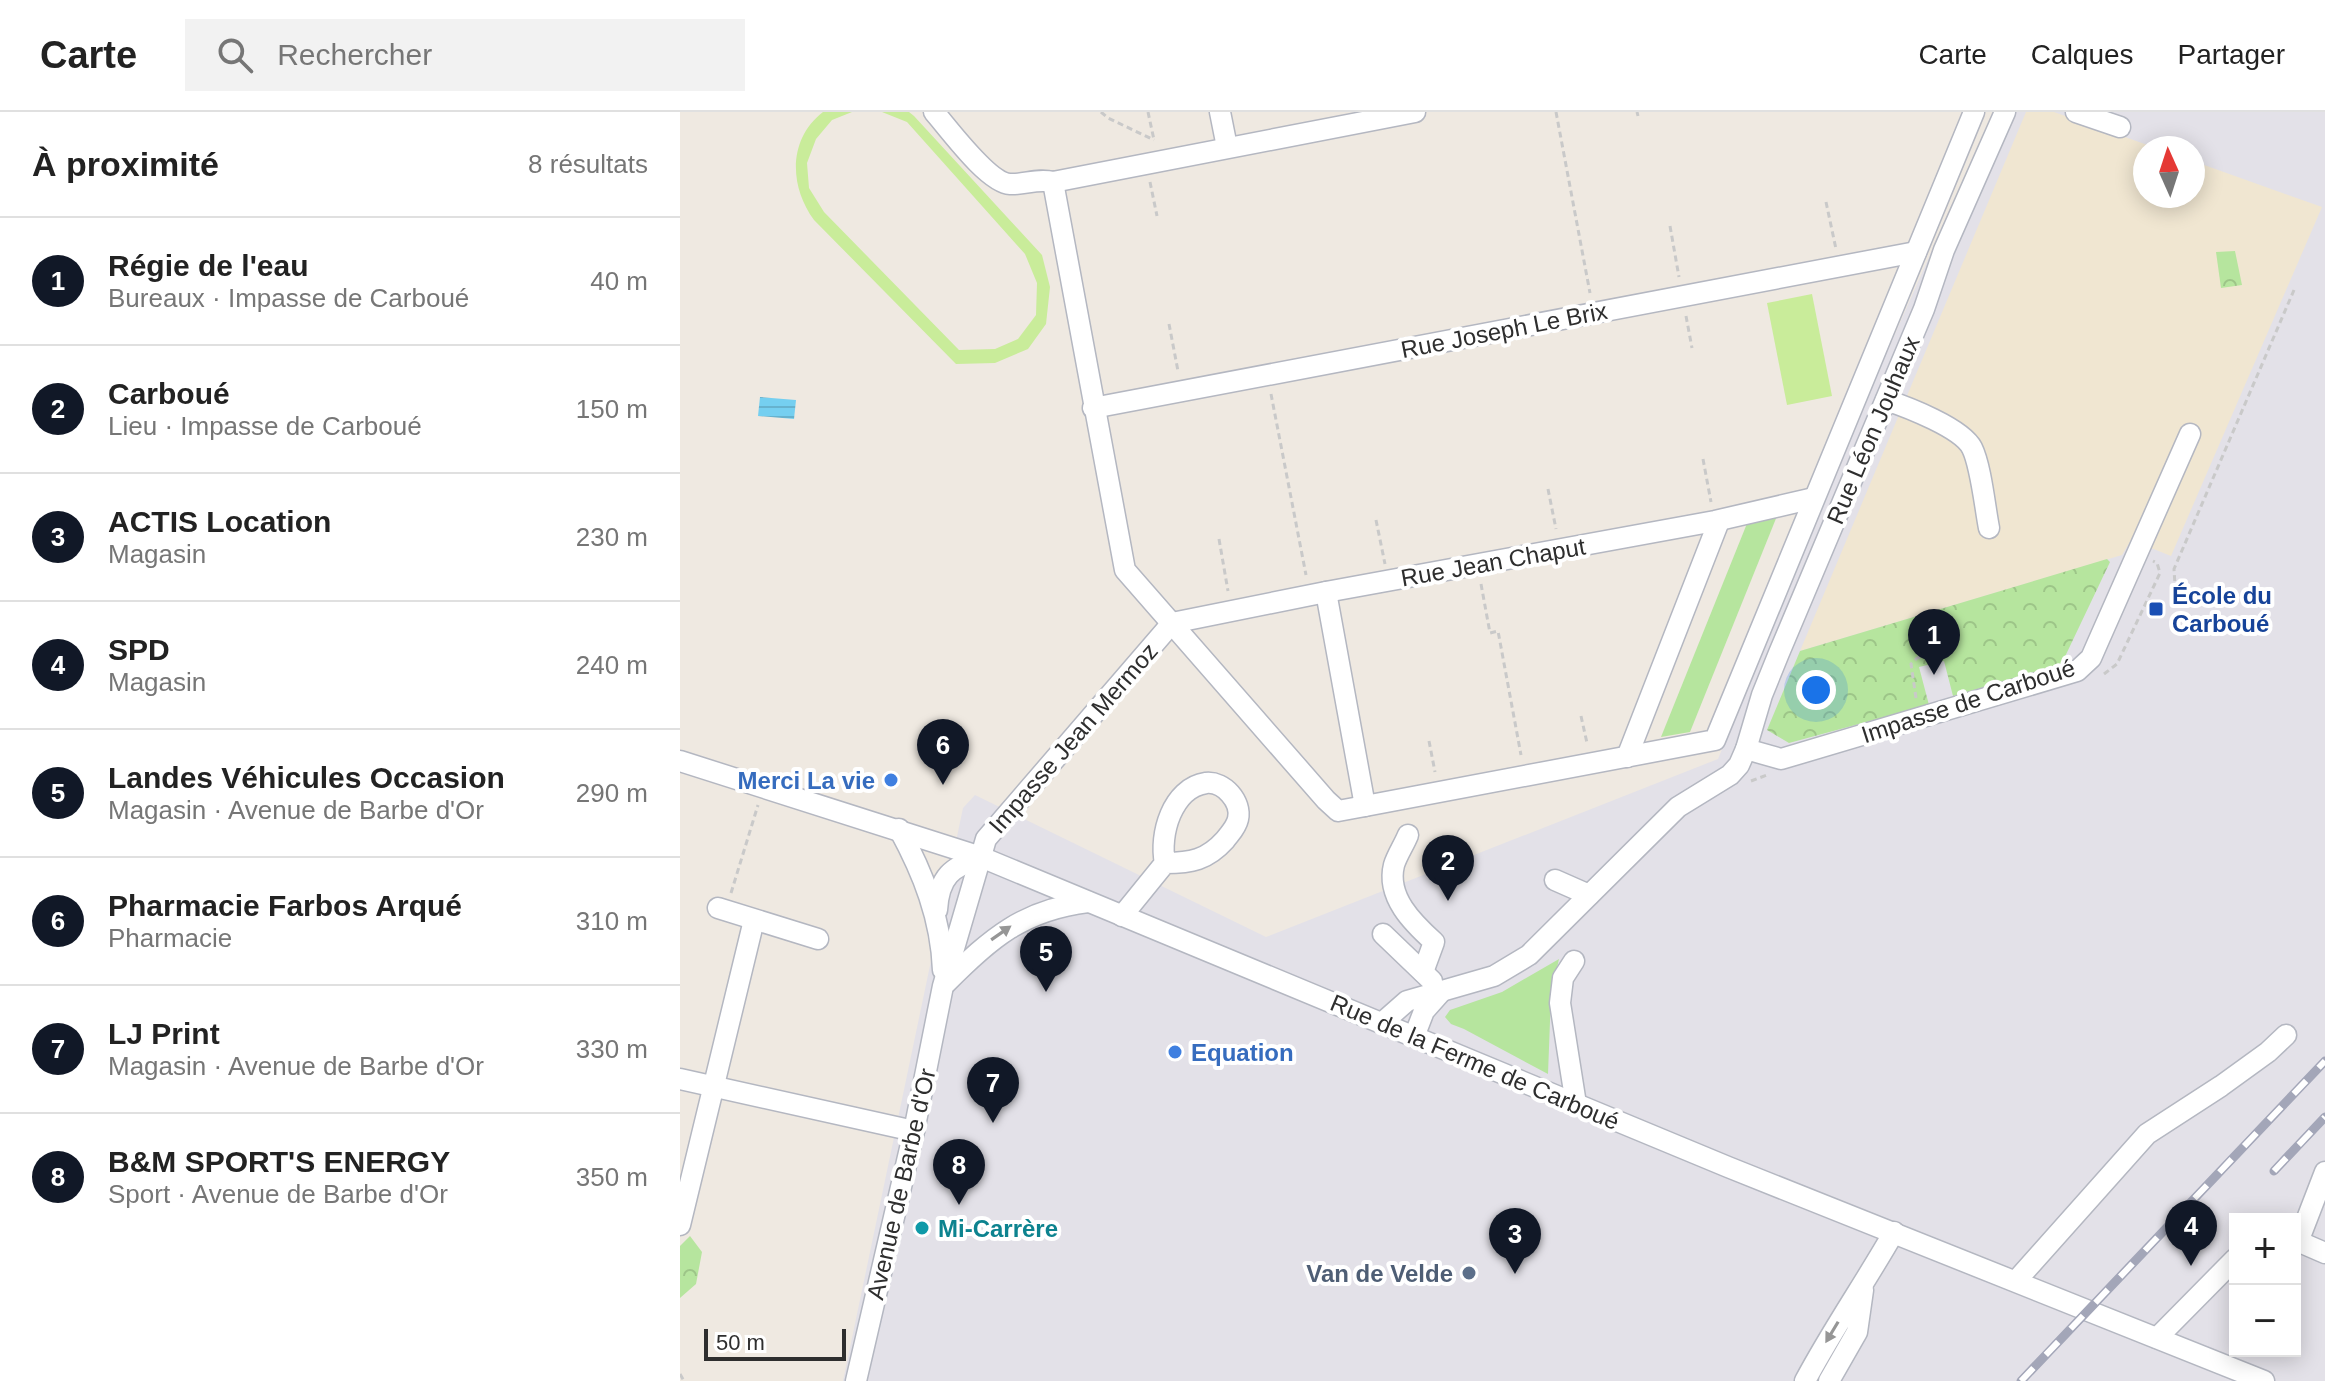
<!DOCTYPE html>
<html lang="fr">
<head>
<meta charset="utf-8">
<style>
  :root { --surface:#fff; --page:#f2f2f2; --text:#222; --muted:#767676; --line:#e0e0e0; --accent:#111827 }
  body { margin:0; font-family:Arial,sans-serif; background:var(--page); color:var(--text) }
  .controls { position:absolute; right:24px; bottom:24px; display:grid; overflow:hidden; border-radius:0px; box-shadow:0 4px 20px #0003 }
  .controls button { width:72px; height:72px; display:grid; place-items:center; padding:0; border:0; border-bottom:2px solid var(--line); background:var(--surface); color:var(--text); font:40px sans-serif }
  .compass { position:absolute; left:1453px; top:24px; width:72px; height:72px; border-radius:50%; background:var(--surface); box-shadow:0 4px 20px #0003; rotate:357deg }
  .scale { position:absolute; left:24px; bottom:20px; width:142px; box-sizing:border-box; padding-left:8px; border:4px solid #2e2e2e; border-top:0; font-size:22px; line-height:28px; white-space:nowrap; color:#2e2e2e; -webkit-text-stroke:6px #fff; paint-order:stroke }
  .you { position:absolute; left:1136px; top:578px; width:28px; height:28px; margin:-20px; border:6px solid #fff; border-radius:50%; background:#1a73e8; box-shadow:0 0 0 12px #1a73e833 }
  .badge { display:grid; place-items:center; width:52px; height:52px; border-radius:50%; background:var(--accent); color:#fff; font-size:26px; font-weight:700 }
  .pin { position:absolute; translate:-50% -66px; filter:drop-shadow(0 2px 4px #0008) }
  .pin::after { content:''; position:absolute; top:42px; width:28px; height:24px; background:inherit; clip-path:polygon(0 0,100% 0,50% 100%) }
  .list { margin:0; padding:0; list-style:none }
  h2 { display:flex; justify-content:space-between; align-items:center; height:104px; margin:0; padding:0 32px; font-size:34px }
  h2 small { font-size:26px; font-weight:400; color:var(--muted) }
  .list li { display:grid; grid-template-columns:52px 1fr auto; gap:24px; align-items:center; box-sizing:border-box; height:128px; padding:0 32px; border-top:2px solid var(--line) }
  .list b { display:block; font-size:30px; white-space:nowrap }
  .list p { margin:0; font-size:26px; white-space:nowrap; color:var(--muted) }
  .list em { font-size:26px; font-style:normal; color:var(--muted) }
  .icon { flex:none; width:44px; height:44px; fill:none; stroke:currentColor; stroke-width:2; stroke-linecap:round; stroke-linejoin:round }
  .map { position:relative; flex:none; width:1645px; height:1269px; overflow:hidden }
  header { display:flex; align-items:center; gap:48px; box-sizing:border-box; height:112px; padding:0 40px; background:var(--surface); border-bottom:2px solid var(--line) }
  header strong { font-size:38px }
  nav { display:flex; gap:44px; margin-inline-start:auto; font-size:28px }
  .search { width:560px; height:72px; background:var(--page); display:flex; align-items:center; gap:20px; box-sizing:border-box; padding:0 28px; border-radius:0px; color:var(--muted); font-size:30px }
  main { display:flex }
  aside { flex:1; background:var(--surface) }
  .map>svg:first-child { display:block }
  .industrial { fill:#e3e1e8; fill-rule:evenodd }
  .education { fill:#f0e6d1 }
  .grass { fill:#b6e59e }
  .forest { fill:url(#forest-crowns) }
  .pitch { fill:#c9ec9a }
  .water { fill:url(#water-rules) }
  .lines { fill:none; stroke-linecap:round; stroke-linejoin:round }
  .minor-casing { stroke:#b4b7c1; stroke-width:23 }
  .path { stroke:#c9c9c9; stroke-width:3; stroke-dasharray:6 4; stroke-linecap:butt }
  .minor { stroke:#fff; stroke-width:20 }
  .rail-casing { stroke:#a3a6b8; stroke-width:9 }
  .rail { stroke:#fff; stroke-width:6; stroke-dasharray:18; stroke-linecap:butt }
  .oneway { fill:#969696 }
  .transit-dot { fill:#1a4fb4; stroke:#fff; stroke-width:3 }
  .shop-dot { fill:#3f7fe0; stroke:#fff; stroke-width:3 }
  .culture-dot { fill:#0f9aa8; stroke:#fff; stroke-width:3 }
  .service-dot { fill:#5c6f8a; stroke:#fff; stroke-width:3 }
  .labels { text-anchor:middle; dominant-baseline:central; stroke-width:8; stroke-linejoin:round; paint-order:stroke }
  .street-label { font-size:24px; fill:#2e2e2e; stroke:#fff }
  .transit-label { font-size:24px; font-weight:bold; fill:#164399; stroke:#fff; text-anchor:start }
  .shop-label { font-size:24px; font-weight:bold; fill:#366cbe; stroke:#fff; text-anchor:end }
  .culture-label { font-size:24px; font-weight:bold; fill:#0d838f; stroke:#fff; text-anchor:start }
  .service-label { font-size:24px; font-weight:bold; fill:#4e5e75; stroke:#fff; text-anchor:end }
</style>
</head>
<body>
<header>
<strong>Carte</strong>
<div class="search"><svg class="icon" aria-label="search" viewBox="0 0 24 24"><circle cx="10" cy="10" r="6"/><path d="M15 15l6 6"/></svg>Rechercher</div>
<nav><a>Carte</a><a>Calques</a><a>Partager</a></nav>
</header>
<main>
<aside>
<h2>À proximité<small>8 résultats</small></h2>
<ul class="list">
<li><span class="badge">1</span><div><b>Régie de l'eau</b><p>Bureaux · Impasse de Carboué</p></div><em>40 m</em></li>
<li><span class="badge">2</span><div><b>Carboué</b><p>Lieu · Impasse de Carboué</p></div><em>150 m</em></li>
<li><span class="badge">3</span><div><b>ACTIS Location</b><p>Magasin</p></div><em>230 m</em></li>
<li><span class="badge">4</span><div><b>SPD</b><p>Magasin</p></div><em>240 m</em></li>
<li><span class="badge">5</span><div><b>Landes Véhicules Occasion</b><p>Magasin · Avenue de Barbe d'Or</p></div><em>290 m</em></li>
<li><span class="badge">6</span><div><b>Pharmacie Farbos Arqué</b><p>Pharmacie</p></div><em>310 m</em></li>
<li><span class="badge">7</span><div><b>LJ Print</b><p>Magasin · Avenue de Barbe d'Or</p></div><em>330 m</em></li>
<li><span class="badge">8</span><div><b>B&amp;M SPORT'S ENERGY</b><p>Sport · Avenue de Barbe d'Or</p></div><em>350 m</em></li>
</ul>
</aside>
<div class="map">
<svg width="1645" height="1269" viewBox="0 0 1645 1269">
  <defs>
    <pattern id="forest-crowns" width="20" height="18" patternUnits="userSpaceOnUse" patternTransform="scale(2)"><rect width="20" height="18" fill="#b6e59e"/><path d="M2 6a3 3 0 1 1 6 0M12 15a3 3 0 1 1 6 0" fill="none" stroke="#9dc588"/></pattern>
    <pattern id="water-rules" width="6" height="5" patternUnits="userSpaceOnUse" patternTransform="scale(2)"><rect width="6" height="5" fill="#75cff0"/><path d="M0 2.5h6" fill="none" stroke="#66b2ce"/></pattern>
  </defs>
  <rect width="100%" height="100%" fill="#efe9e1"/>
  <!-- industrial -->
  <path class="industrial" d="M1313 0H1645V1269H163L283 696 295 683 586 825 1038 647 1193 272ZM1465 36H1513V84H1465ZM1555 1107H1615V1239H1555Z"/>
  <!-- education -->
  <path class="education" d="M1346 0H1374L1476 36H1465V84H1513V49L1642 95 1491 444 1451 428 1442 443 1120 539Z"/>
  <!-- grass -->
  <g class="grass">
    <path d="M1097 404 1010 620 981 625 1068 409Z"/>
    <path d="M879 847 871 883 868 962 784 917 771 912 765 905 770 898 822 880Z"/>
  </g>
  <!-- forest -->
  <g class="forest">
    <path d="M1555 139 1562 173 1541 176 1536 140Z"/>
    <path d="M1427 447 1430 450 1381 553 1273 584 1264 549 1239 555 1249 593 1109 631 1087 618 1120 539Z"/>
    <path d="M10 1124 22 1140 16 1172 0 1186V1134Z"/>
  </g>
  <!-- pitch -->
  <g class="pitch">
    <path d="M143 0H172L152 8 136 27 127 51 129 76 144 100 279 238 315 237 338 227 356 203 357 171 345 142 227 10 202 0H229L234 4 362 143 370 175 366 212 348 237 315 251 276 252 134 108C109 74 108 27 143 0Z"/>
    <path d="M1132 182 1152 284 1107 293 1087 191Z"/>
  </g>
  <!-- water -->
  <path class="water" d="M80 285 116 288 114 307 78 304Z"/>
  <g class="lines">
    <defs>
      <g id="minor">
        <path d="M254 0C269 17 308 71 330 72 345 73 357 66 373 70L735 0"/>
        <path d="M540 0 547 35"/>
        <path d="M1396 0 1440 15"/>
        <path d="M373 70 445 458 646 688 658 699 685 694"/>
        <path d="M1206 288C1227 295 1282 316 1292 336 1301 354 1305 396 1309 416"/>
        <path d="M413 296 1236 140"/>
        <path d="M646 480 685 694 1035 628 1294 0"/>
        <path d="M1066 637 1101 647 1397 559 1411 546 1418 530 1510 322"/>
        <path d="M947 645 1039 409"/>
        <path d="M0 649 301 745 1048 1055 1584 1269"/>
        <path d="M219 717C243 761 261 806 263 858"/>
        <path d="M728 723C724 733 717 743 714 753 706 785 733 811 754 830L743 860"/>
        <path d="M875 768 909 783"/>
        <path d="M38 796 138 827"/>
        <path d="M257 798C259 764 272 755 301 745"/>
        <path d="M442 804 485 751C479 723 492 676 526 671 544 669 562 690 558 707 556 716 550 721 545 728 527 748 511 751 485 751"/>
        <path d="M703 822 752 869"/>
        <path d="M894 849 883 866 880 891 896 992"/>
        <path d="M266 871C311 826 343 798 408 790"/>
        <path d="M702 911 727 889 814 864 849 843 998 695 1050 663 1059 653 1066 637 1082 583 1099 541 1244 197 1264 138 1325 0"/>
        <path d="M734 925 744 899 760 881"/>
        <path d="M0 967 234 1019"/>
        <path d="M0 1113 74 808"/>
        <path d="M1615 1128 1645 1141"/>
        <path d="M1618 1130 1645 1060"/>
        <path d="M1336 1169 1467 1022 1541 974 1588 940 1606 923"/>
        <path d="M1477 1226 1555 1147"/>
        <path d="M176 1269 234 1019 263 874 306 727 492 511 646 480 1035 409 1134 386"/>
        <path d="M1125 1269C1152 1218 1185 1171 1214 1120"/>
        <path d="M1149 1269 1177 1220 1183 1178"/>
      </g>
    </defs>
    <!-- minor casing -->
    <use href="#minor" class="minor-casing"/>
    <!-- path -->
    <g class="path">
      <path d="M421 0 428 6 474 28"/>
      <path d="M468 0 474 28"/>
      <path d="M876 0 910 181"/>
      <path d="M957 0 958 4"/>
      <path d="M470 70 477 104"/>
      <path d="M1146 90 1156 137"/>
      <path d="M990 114 999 165"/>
      <path d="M1006 204 1012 236"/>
      <path d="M489 212 498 259"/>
      <path d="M591 282 626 463"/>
      <path d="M1023 347 1031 390"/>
      <path d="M868 377 876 417"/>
      <path d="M696 408 705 452"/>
      <path d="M539 427 548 479"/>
      <path d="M801 472 810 521 818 519 841 643"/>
      <path d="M1496 489 1494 457 1614 178"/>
      <path d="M1424 562 1437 552 1480 461 1477 451 1473 449"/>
      <path d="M1236 586 1231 552 1237 546 1273 537"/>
      <path d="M901 604 907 631"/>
      <path d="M749 629 755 660"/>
      <path d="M1071 669 1087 663"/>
      <path d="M51 781 78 693"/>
      <path d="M0 1262 4 1269"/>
    </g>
    <!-- minor -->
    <use href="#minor" class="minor"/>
    <defs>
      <g id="rail">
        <path d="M1594 1059 1645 1005"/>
        <path d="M1341 1269 1645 949"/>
      </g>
    </defs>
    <!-- rail casing -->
    <use href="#rail" class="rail-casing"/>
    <!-- rail -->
    <use href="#rail" class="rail"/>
  </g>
  <!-- one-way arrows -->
  <defs><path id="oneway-solid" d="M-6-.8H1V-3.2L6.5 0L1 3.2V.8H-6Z" transform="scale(2)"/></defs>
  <g class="oneway">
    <use href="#oneway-solid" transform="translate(321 821) rotate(-35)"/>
    <use href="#oneway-solid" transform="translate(1152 1220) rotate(121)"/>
  </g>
  <!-- markers -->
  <rect class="transit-dot" x="1468" y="489" width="16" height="16" rx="4"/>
  <g class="shop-dot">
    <circle cx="211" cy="668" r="8"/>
    <circle cx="495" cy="940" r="8"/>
  </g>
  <circle class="culture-dot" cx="242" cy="1116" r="8"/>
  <circle class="service-dot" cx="789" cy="1161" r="8"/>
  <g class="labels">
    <!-- street labels -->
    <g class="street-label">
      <text transform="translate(824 218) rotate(-11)">Rue Joseph Le Brix</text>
      <text transform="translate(1193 318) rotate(-67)">Rue Léon Jouhaux</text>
      <text transform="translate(813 450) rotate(-10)">Rue Jean Chaput</text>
      <text transform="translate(1288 589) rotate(-18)">Impasse de Carboué</text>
      <text transform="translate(393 626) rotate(-49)">Impasse Jean Mermoz</text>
      <text transform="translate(795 950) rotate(23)">Rue de la Ferme de Carboué</text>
      <text transform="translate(221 1072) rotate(-77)">Avenue de Barbe d'Or</text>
    </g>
    <!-- transit labels -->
    <g class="transit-label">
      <text x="1492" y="483">École du<tspan x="1492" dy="28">Carboué</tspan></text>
    </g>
    <!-- shop labels -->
    <g class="shop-label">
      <text x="195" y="668">Merci La vie</text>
      <text x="511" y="940" text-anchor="start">Equation</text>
    </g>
    <!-- culture labels -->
    <g class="culture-label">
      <text x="258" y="1116">Mi-Carrère</text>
    </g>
    <!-- service labels -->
    <g class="service-label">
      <text x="773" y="1161">Van de Velde</text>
    </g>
  </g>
</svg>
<div class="controls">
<button>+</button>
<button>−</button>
</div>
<svg class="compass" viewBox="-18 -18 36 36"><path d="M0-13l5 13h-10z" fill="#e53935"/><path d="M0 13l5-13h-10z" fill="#767676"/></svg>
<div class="scale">50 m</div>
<div class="you"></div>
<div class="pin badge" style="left:1254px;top:563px">1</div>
<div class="pin badge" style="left:768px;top:789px">2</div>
<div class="pin badge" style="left:835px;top:1162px">3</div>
<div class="pin badge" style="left:1511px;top:1154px">4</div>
<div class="pin badge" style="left:366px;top:880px">5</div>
<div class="pin badge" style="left:263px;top:673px">6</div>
<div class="pin badge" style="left:313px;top:1011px">7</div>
<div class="pin badge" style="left:279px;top:1093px">8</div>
</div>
</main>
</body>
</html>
